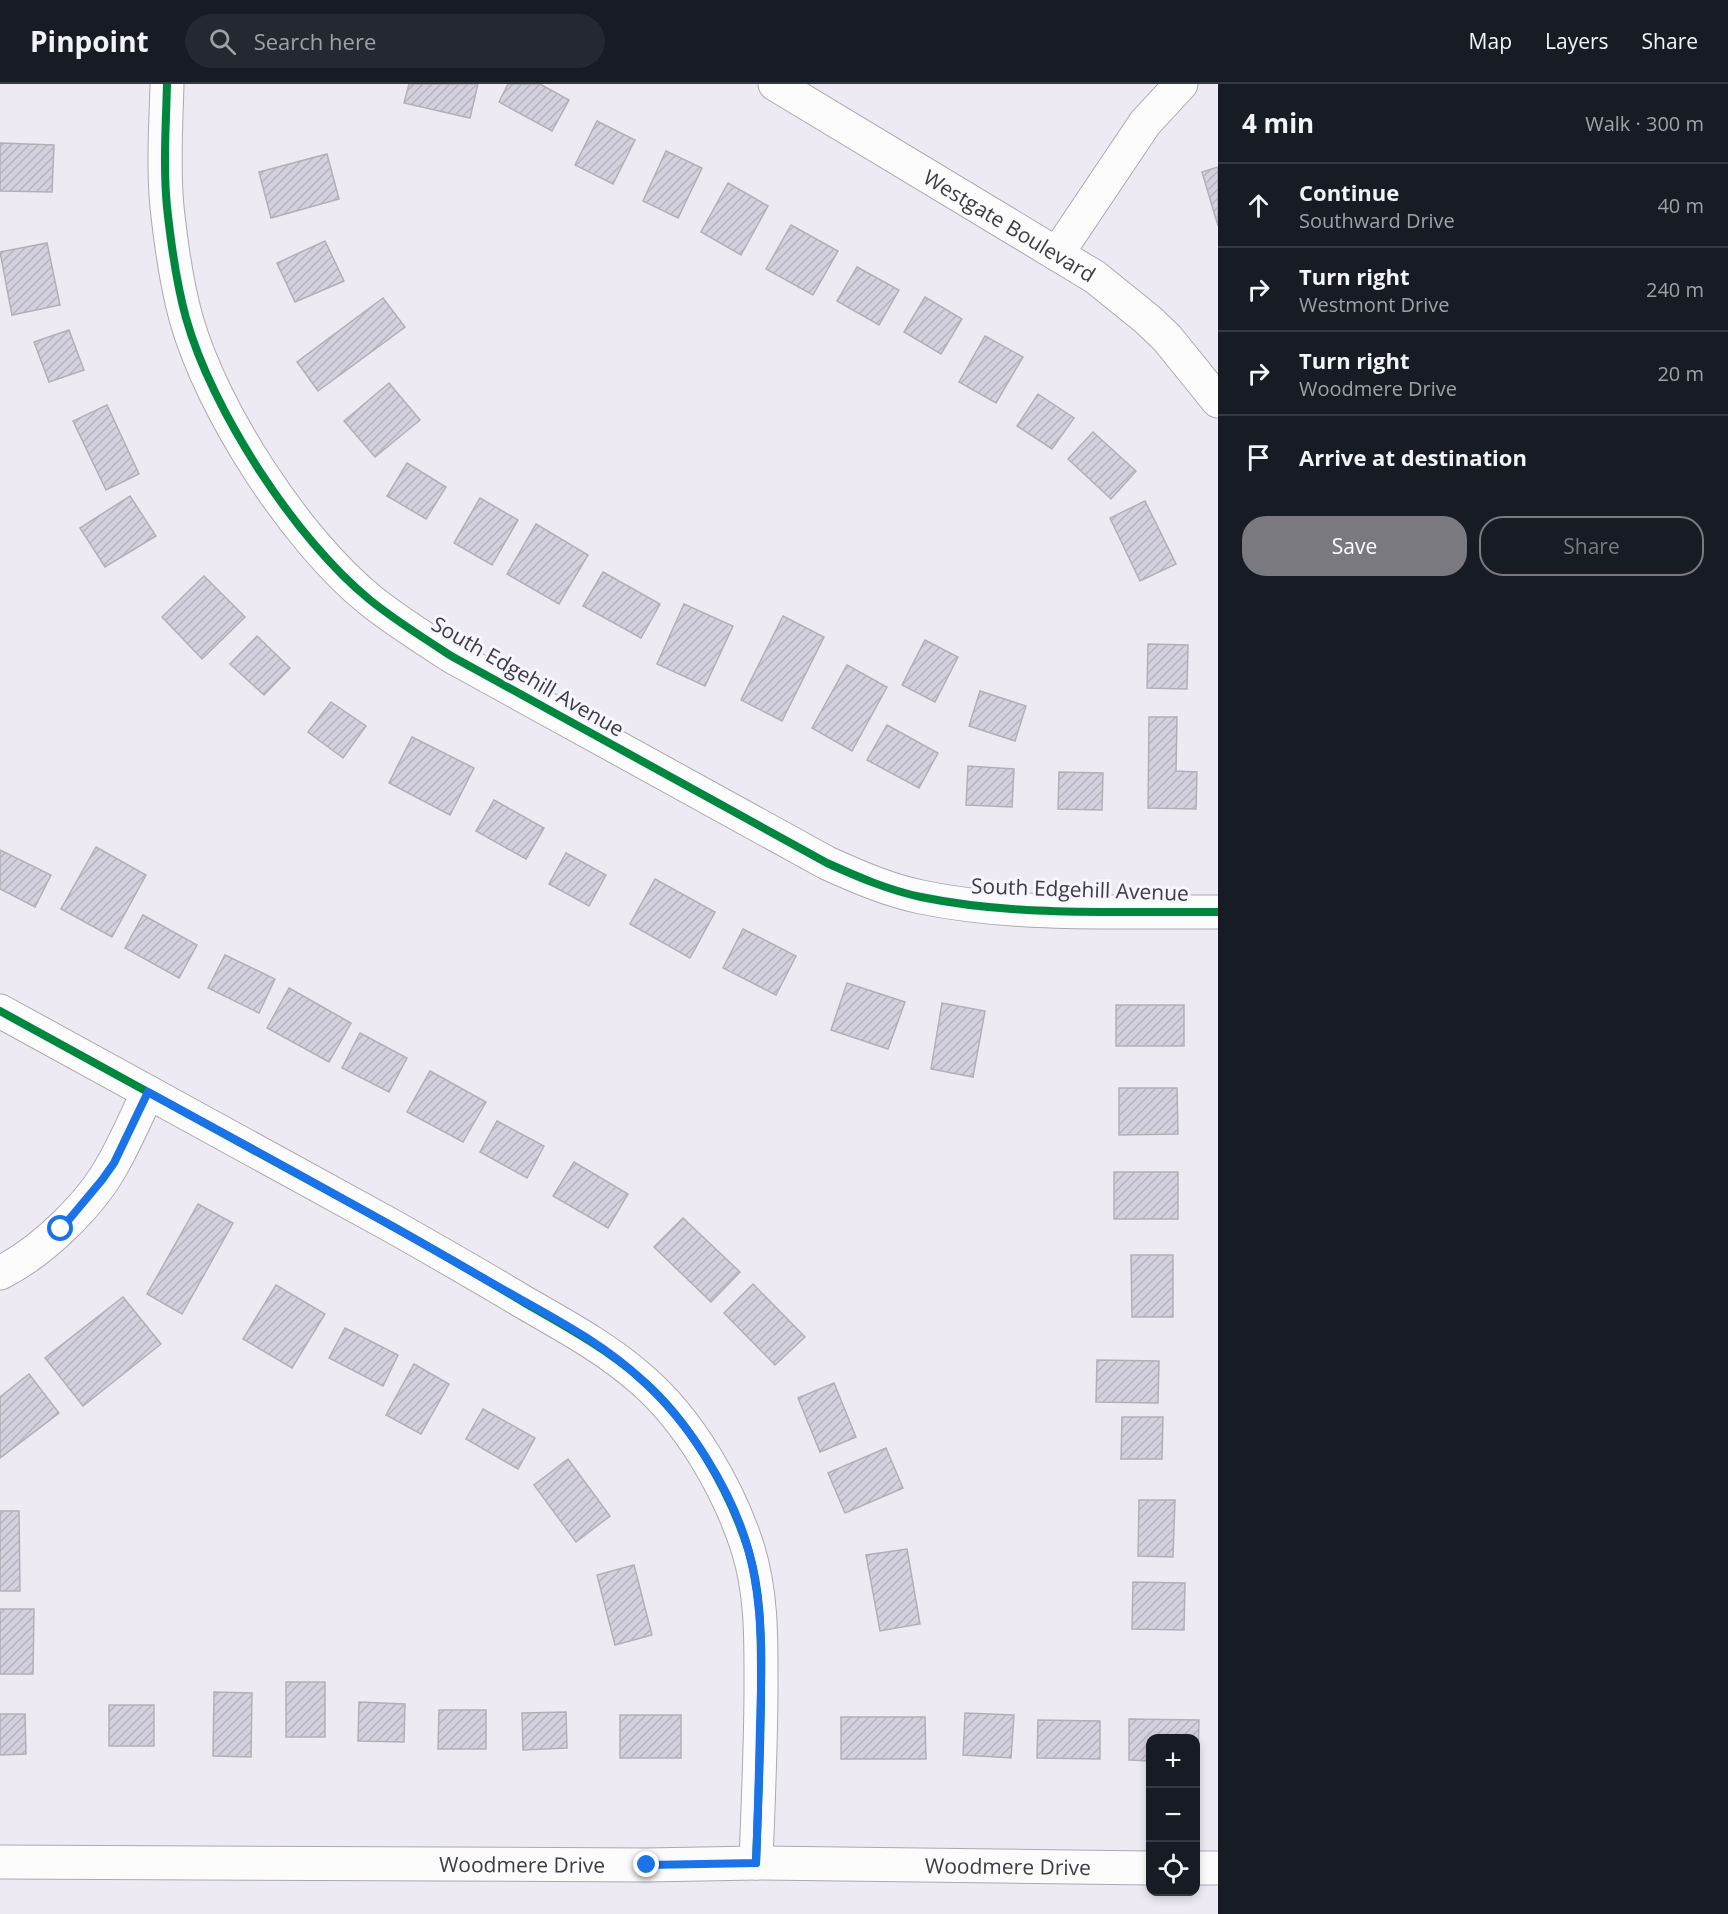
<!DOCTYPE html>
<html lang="en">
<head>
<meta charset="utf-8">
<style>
  :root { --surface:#171b24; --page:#242831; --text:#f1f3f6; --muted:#9ea1a6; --line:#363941; --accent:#7b7980 }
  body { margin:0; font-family:"Open Sans",sans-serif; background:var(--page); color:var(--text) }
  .controls { position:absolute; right:18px; bottom:18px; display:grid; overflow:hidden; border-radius:12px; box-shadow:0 3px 9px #0003 }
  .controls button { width:54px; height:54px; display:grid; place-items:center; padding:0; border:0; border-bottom:2px solid var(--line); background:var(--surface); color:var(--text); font:30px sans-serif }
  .stop { position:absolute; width:18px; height:18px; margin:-14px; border:4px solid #1a73e8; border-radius:50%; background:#fff }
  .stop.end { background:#1a73e8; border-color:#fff; box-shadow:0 2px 6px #0008 }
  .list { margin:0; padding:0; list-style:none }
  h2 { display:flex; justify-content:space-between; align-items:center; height:78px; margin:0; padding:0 24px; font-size:26px }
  h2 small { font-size:20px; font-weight:400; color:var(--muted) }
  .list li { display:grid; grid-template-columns:39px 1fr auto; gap:18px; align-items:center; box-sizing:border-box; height:84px; padding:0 24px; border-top:2px solid var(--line) }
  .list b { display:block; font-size:22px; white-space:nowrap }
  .list p { margin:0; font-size:20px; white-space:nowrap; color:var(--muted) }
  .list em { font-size:20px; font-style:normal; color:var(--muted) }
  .actions { display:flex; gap:12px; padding:18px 24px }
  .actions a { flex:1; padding:14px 0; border:2px solid var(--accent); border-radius:24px; text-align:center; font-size:21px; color:var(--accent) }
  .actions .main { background:var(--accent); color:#fff }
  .icon { flex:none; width:33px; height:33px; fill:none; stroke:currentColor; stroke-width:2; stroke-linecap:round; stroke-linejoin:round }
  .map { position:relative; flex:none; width:1218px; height:1830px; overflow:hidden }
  header { display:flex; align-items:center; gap:36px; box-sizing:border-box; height:84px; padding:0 30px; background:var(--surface); border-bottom:2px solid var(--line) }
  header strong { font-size:28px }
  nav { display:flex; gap:33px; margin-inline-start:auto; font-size:21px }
  .search { width:420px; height:54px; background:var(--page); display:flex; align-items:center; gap:15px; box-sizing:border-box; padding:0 21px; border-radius:33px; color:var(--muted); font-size:22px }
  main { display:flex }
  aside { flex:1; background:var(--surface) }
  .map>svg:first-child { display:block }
  .building { fill:url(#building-hatch); stroke:#b2b0b6; stroke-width:1.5 }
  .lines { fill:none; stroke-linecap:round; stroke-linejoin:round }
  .minor-casing { stroke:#aba9b0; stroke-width:35 }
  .minor { stroke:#fcfcfd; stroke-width:33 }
  .cycleway-casing { stroke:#f7f5ff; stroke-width:11 }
  .cycleway { stroke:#00873e; stroke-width:8 }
  .route { stroke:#1a73e8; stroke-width:8 }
  .labels { text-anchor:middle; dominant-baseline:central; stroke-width:6; stroke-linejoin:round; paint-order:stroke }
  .street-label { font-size:21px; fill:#3e3c42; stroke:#f7f5ff }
</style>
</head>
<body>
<header>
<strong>Pinpoint</strong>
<div class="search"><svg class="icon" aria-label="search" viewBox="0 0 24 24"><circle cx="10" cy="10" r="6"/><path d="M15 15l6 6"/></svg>Search here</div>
<nav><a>Map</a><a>Layers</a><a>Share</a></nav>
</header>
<main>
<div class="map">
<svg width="1218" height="1830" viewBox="0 0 1218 1830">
  <defs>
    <pattern id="building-hatch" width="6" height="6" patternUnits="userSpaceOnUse" patternTransform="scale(1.5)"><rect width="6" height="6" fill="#d4d1de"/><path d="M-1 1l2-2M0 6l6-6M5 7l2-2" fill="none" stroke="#b7b4c0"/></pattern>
  </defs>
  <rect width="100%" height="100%" fill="#edeaf4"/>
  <!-- building -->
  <g class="building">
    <path d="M409 0H478L470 34 404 19Z"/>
    <path d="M508 0H540L569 16 552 47 499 18Z"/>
    <path d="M597 37 635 56 613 100 575 81Z"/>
    <path d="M0 59 54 61 52 108 0 107Z"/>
    <path d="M666 67 702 84 678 134 643 117Z"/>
    <path d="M327 70 339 115 271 134 259 88Z"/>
    <path d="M1218 83V142L1202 88Z"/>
    <path d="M728 99 768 122 741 171 701 148Z"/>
    <path d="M791 141 838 167 813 211 766 185Z"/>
    <path d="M325 157 344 197 295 218 277 179Z"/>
    <path d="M47 159 60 221 12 231 0 168Z"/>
    <path d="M857 183 899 206 879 241 837 217Z"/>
    <path d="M925 213 962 235 941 270 904 248Z"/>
    <path d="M383 214 405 243 318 307 297 278Z"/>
    <path d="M69 246 84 286 49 298 34 258Z"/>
    <path d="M985 252 1023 273 996 319 959 298Z"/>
    <path d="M389 299 420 336 375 373 344 337Z"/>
    <path d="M1038 310 1074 334 1052 365 1017 342Z"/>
    <path d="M107 321 139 390 106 406 73 337Z"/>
    <path d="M1093 348 1136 387 1111 415 1068 375Z"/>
    <path d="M407 379 446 403 426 435 387 412Z"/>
    <path d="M130 412 156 452 105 483 80 444Z"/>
    <path d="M480 414 518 436 492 481 454 459Z"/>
    <path d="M1145 417 1176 480 1140 497 1110 434Z"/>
    <path d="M536 440 588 471 559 520 507 490Z"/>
    <path d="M603 488 660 520 641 554 583 522Z"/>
    <path d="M204 492 245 533 202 575 162 533Z"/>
    <path d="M684 520 733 542 705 602 657 580Z"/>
    <path d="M783 532 824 553 782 637 741 616Z"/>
    <path d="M257 552 290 584 264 611 230 580Z"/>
    <path d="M925 556 958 573 935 618 902 601Z"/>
    <path d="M1148 560 1188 561 1187 605 1147 604Z"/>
    <path d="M847 581 887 603 852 667 812 644Z"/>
    <path d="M980 607 1026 622 1015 657 969 642Z"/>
    <path d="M331 618 366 642 343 674 308 648Z"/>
    <path d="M1149 633H1177L1176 687 1197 688 1196 725 1148 724Z"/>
    <path d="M887 641 938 669 919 704 867 676Z"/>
    <path d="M412 653 474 684 450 731 389 699Z"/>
    <path d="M968 682 1014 685 1012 723 966 721Z"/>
    <path d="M1059 688 1103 689 1102 726 1058 725Z"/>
    <path d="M494 716 544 744 526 775 476 747Z"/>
    <path d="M96 763 146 791 112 853 61 825Z"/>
    <path d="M0 766 51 791 35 823 0 805Z"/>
    <path d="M566 769 606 791 589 822 549 800Z"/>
    <path d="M655 795 715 828 690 874 630 840Z"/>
    <path d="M143 831 197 861 179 894 125 864Z"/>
    <path d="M743 845 796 872 776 911 723 884Z"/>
    <path d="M225 871 275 895 259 929 208 904Z"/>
    <path d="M847 899 905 918 888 965 831 946Z"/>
    <path d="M289 904 351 939 329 978 267 944Z"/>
    <path d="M942 919 985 927 973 993 931 985Z"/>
    <rect x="1116" y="921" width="68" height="41"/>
    <path d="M360 949 407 974 389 1008 342 984Z"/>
    <path d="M430 987 486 1018 463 1058 407 1028Z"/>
    <path d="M1119 1004H1177L1178 1050 1119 1051Z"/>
    <path d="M497 1037 544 1062 527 1094 480 1068Z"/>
    <path d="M574 1078 628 1110 608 1144 553 1112Z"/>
    <rect x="1114" y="1088" width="64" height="47"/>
    <path d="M198 1120 233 1139 182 1230 147 1210Z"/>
    <path d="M683 1134 740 1188 711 1218 654 1163Z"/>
    <path d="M1131 1171H1173V1233H1132Z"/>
    <path d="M753 1200 805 1253 775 1281 724 1229Z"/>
    <path d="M276 1201 325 1230 292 1284 243 1255Z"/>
    <path d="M123 1213 161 1260 83 1322 45 1274Z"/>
    <path d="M345 1244 398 1271 383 1302 329 1274Z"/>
    <path d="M1097 1276 1159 1277 1158 1319 1096 1318Z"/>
    <path d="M414 1280 449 1300 421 1350 386 1331Z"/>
    <path d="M29 1290 59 1329 0 1374V1313Z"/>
    <path d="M834 1299 856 1353 820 1368 798 1314Z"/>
    <path d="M483 1325 535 1354 518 1385 466 1355Z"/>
    <path d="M1122 1333H1163L1162 1375H1121Z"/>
    <path d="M886 1364 903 1404 845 1429 828 1389Z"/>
    <path d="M568 1375 610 1432 576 1458 534 1401Z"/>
    <path d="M1139 1416H1175L1173 1473 1138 1472Z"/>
    <path d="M0 1427H19L20 1507H0Z"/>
    <path d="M907 1465 920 1540 880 1547 866 1471Z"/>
    <path d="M634 1481 652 1551 615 1561 597 1491Z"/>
    <path d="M1133 1498 1185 1499 1184 1546 1132 1545Z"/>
    <path d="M0 1525H34L33 1590H0Z"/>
    <rect x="286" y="1598" width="39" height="55"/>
    <path d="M214 1608 252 1609 251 1673 213 1672Z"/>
    <path d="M359 1618 405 1620 404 1658 358 1657Z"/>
    <rect x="109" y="1621" width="45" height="41"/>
    <path d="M439 1626H486V1665H438Z"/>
    <path d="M566 1628 567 1664 523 1666 522 1629Z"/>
    <path d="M965 1629 1014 1631 1011 1674 963 1671Z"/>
    <path d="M0 1630H25L26 1670 0 1671Z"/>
    <rect x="620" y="1631" width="61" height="43"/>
    <path d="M841 1633H925L926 1675H841Z"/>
    <path d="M1129 1635 1199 1636 1198 1678H1196V1654H1150V1677L1129 1676Z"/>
    <path d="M1038 1636 1100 1637V1675L1037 1674Z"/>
  </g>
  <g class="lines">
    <defs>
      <g id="minor">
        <path d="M167 0C166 40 163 82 167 123 171 160 176 198 186 234 212 327 296 456 370 516 396 537 425 555 453 573L827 779C858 793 888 806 921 813 1018 833 1120 827 1218 828"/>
        <path id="s1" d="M775 0 1095 193 1147 235 1167 254 1218 317"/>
        <path d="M1057 170 1145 39 1181 0"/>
        <path d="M0 927C131 999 263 1071 394 1143 438 1168 482 1193 525 1219 565 1242 606 1264 641 1295 689 1336 729 1405 748 1465 762 1510 761 1556 761 1602 761 1661 758 1720 756 1779"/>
        <path d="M0 1189C42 1168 92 1120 114 1078 127 1055 137 1031 148 1008"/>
        <path id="s2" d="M0 1778 647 1781 756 1779 1150 1784"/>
        <path d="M1196 1784H1218"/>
      </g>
    </defs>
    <!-- minor casing -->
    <use href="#minor" class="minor-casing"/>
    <!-- minor -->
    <use href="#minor" class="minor"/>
    <defs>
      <g id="cycleway">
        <path d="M167 0C166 40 163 82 167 123 171 160 176 198 186 234 212 327 296 456 370 516 396 537 425 555 453 573L827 779C858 793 888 806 921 813 1018 833 1120 827 1218 828"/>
        <path d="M0 927C131 999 263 1071 394 1143 438 1168 482 1193 525 1219 565 1242 606 1264 641 1295 689 1336 729 1405 748 1465 762 1510 761 1556 761 1602 761 1661 758 1720 756 1779"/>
      </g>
    </defs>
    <!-- cycleway casing -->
    <use href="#cycleway" class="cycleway-casing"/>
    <!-- cycleway -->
    <use href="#cycleway" class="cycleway"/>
  </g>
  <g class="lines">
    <!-- route -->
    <path class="route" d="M61 1145 102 1096 114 1079 148 1008C260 1069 373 1130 483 1194 538 1226 598 1254 644 1298 690 1340 733 1408 749 1468 764 1525 762 1584 760 1643 759 1688 758 1734 756 1779L647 1781"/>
  </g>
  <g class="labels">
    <!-- street labels -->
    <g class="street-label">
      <text stroke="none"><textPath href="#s1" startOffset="274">Westgate Boulevard</textPath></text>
      <text transform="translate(528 592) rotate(30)">South Edgehill Avenue</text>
      <text transform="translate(1080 805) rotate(2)">South Edgehill Avenue</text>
      <text stroke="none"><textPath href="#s2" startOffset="522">Woodmere Drive</textPath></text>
      <text stroke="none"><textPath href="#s2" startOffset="1008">Woodmere Drive</textPath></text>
    </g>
  </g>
</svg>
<div class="controls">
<button>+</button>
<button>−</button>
<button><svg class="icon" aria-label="locate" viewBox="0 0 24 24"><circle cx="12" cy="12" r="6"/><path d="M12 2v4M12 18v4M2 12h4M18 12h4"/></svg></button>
</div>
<div class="stop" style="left:61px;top:1145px"></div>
<div class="stop end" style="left:647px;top:1781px"></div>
</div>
<aside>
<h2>4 min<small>Walk · 300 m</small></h2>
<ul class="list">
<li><svg class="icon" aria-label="ahead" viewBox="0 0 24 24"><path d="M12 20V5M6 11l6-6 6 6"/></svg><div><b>Continue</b><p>Southward Drive</p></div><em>40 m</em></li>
<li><svg class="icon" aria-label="right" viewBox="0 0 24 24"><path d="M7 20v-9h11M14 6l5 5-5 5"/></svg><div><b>Turn right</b><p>Westmont Drive</p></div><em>240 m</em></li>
<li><svg class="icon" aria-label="right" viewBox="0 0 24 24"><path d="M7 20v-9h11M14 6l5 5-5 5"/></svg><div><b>Turn right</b><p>Woodmere Drive</p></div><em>20 m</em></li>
<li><svg class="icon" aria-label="arrive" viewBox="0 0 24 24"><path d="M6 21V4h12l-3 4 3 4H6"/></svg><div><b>Arrive at destination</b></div></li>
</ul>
<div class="actions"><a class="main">Save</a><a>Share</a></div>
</aside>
</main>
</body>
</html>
